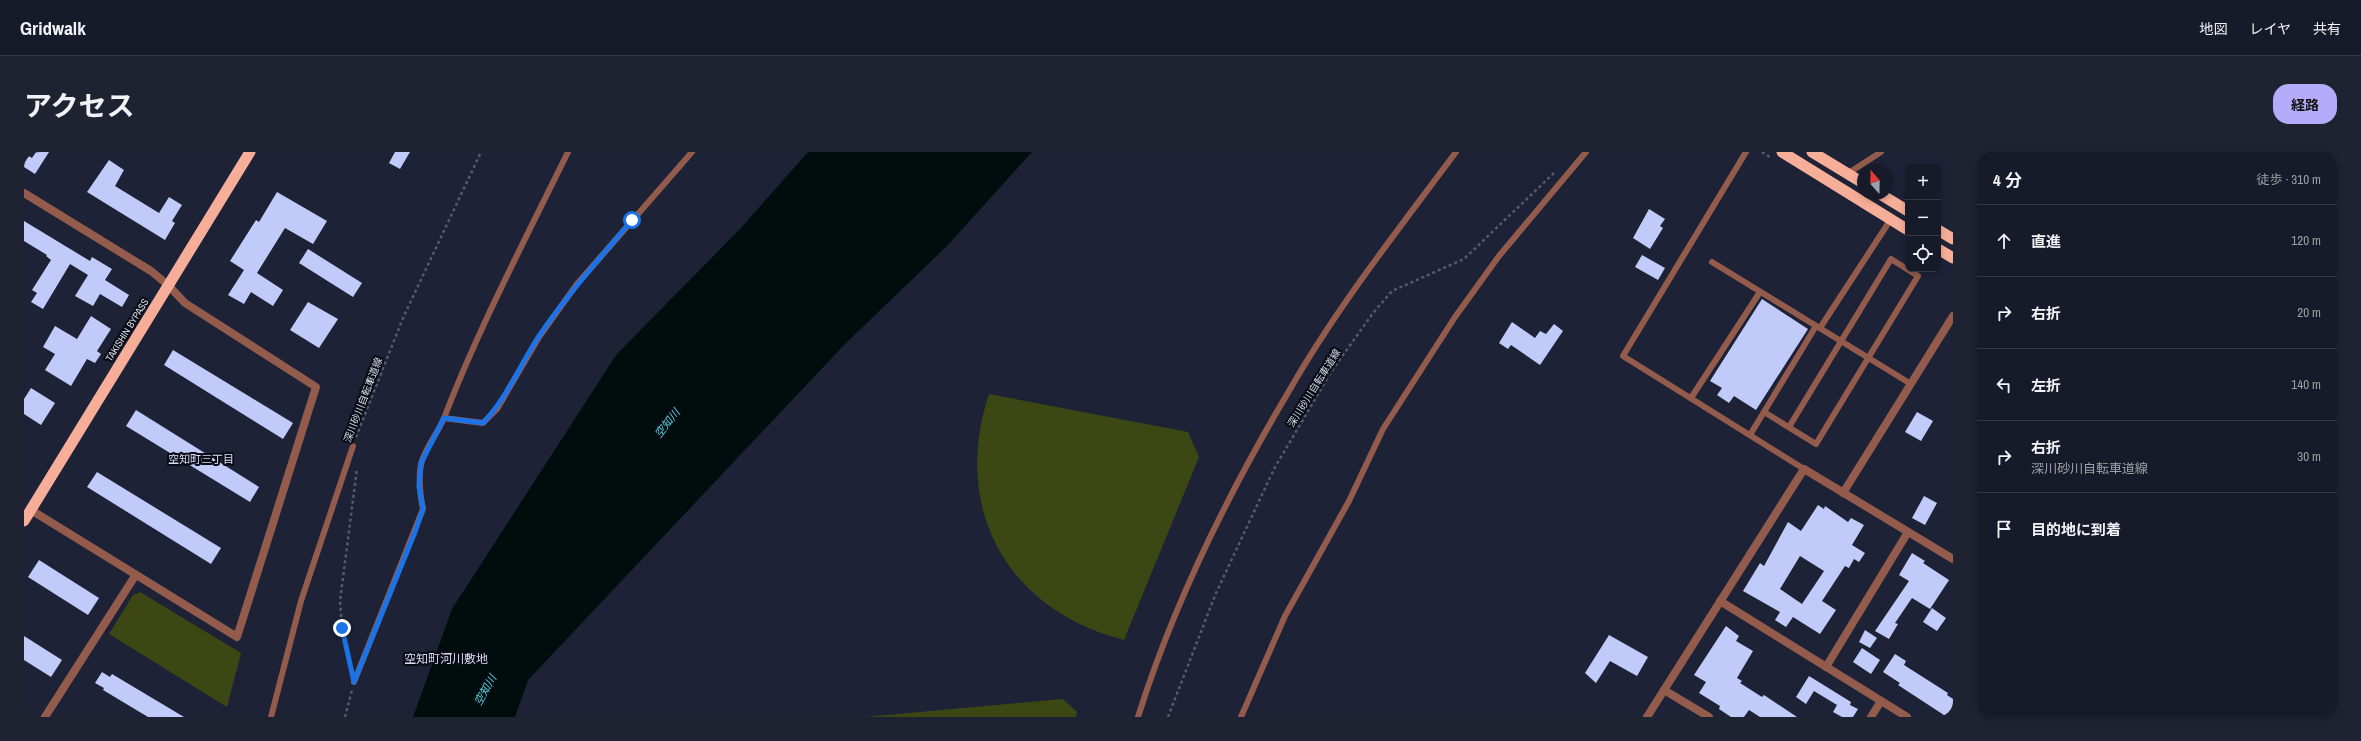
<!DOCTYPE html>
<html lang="ja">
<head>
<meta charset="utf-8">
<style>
  :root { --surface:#161a29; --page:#1f2331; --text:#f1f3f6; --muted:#9ea1a8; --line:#353846; --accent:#b4acf9 }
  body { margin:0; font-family:"Archivo Narrow","Noto Sans JP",sans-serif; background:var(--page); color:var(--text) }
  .controls { position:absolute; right:12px; top:12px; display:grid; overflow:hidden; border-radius:8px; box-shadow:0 2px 6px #0003 }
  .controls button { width:36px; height:36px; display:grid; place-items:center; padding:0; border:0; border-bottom:1px solid var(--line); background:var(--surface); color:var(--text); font:20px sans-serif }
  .compass { position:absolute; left:1833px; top:12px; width:36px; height:36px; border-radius:50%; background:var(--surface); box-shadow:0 2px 6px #0003; rotate:340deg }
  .stop { position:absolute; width:12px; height:12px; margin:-9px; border:3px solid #1a73e8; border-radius:50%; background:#fff }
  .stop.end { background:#1a73e8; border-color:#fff; box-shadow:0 1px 4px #0008 }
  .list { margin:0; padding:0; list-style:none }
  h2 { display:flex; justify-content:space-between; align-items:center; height:52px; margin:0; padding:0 16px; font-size:17px }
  h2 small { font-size:13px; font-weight:400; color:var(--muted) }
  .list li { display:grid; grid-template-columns:26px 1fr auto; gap:12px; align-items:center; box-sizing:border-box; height:72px; padding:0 16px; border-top:1px solid var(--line) }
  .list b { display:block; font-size:15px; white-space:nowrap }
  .list p { margin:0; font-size:13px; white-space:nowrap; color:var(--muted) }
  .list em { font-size:13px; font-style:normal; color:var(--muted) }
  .icon { flex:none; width:22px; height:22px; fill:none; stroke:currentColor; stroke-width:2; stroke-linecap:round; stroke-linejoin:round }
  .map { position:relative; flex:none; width:1929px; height:565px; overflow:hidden; border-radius:16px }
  header { display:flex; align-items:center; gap:24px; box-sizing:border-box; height:56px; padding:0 20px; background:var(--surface); border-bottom:1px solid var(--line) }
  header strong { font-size:19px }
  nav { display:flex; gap:22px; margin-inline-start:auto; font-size:14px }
  .intro { display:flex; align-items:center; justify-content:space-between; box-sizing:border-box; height:96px; padding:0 24px }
  h1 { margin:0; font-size:28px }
  .button { padding:10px 18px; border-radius:16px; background:var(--accent); color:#111; font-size:14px; font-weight:700 }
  main { display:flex; gap:24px; padding:0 24px }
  aside { flex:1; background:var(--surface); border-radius:16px; box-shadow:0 2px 6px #0003 }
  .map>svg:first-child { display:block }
  .green { fill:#3d4713 }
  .water { fill:#010d0d }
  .building { fill:#c0cbf9; fill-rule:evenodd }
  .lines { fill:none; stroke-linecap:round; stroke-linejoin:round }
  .path { stroke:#565a6d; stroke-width:2.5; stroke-dasharray:3 3; stroke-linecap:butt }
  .service { stroke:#925b4b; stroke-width:6 }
  .minor { stroke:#925b4b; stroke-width:8 }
  .tertiary { stroke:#925b4b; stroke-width:8 }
  .trunk { stroke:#f7ae98; stroke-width:11 }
  .route { stroke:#1a73e8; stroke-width:5 }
  .labels { text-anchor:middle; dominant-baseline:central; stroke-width:4; stroke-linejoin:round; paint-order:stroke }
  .street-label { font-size:10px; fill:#d7dbe9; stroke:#0a0c15 }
  .water-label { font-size:11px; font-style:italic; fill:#53d5db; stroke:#0a0c15 }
  .neighbourhood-label { font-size:11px; fill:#dddbf8; stroke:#0a0c15 }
  .quarter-label { font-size:12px; fill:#dddbf8; stroke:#0a0c15 }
</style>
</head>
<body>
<header>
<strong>Gridwalk</strong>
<nav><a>地図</a><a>レイヤ</a><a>共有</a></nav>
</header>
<div class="intro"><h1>アクセス</h1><a class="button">経路</a></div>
<main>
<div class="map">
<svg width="1929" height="565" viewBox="0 0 1929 565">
  <rect width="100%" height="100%" fill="#1e2237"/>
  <!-- green -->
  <g class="green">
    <path d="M965 242 1164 280 1175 305 1100 488C983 458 927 357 965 242Z"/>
    <path d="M116 440 217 501 203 555 85 482 109 443Z"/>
    <path d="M1039 547 1053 560 1052 565H841Z"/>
  </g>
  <!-- water -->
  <path class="water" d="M784 0H1008L923 94 821 192 504 528 491 565H389L428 457 592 203 715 78Z"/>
  <!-- building -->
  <g class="building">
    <path d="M12 0H25L11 22 0 15V1L8 6Z"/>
    <path d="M371 0H386L376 17 365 11Z"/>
    <path d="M85 8 100 18 91 34 135 61 145 45 158 53 148 69 151 71 141 88 63 40Z"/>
    <path d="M253 40 303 69 289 92 261 76 233 121 259 138 249 154 227 140 220 152 204 143 220 118 206 109 232 68 235 70Z"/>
    <path d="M1625 57 1641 67 1636 74 1639 76 1626 97 1609 86Z"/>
    <path d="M0 69 66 109 68 105 88 117 81 128 105 143 98 155 76 142 69 154 51 144 64 123 46 112 19 157 7 150 13 141 8 138 27 108 22 104 23 103 0 89Z"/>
    <path d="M284 97 338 131 329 145 275 111Z"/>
    <path d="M1618 103 1641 116 1634 128 1611 115Z"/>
    <path d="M1738 147 1784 177 1732 258 1710 244 1705 251 1693 243 1698 236 1686 229Z"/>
    <path d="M284 150 314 167 295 196 266 178Z"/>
    <path d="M67 164 87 177 73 199 77 202 71 211 63 207 47 234 21 218 31 202 19 195 31 174 53 187Z"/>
    <path d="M1488 170 1511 186 1516 179 1522 182 1530 172 1539 179 1516 213 1487 193 1484 197 1475 191Z"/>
    <path d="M149 198 269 271 259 287 140 213Z"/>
    <path d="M7 236 31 251 17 273 0 262V247Z"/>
    <path d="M112 258 235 335 226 350 102 274Z"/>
    <path d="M1893 260 1909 269 1897 289 1881 280Z"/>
    <path d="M73 320 197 396 187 412 63 335Z"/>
    <path d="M1900 344 1913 351 1901 373 1888 366Z"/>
    <path d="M1794 353 1800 357 1801 354 1824 370 1827 366 1840 373 1828 393 1841 401 1835 410 1830 407 1825 416 1821 414 1798 449 1812 458 1796 482 1769 465 1762 475 1751 468 1756 460 1719 439 1736 411 1740 414 1764 370 1777 379ZM1776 404 1800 419 1778 452 1756 437Z"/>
    <path d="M1888 401 1901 409 1899 411 1925 428 1906 457 1888 446 1871 471 1874 472 1865 487 1851 479 1885 429 1875 423Z"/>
    <path d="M15 408 75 446 64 463 4 425Z"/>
    <path d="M1908 456 1922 466 1913 479 1899 470Z"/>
    <path d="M1702 474 1715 484 1712 489 1729 499 1713 526 1718 529 1716 531 1738 545 1740 543 1773 565H1736L1725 558 1720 565H1707L1695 557 1696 554 1675 541 1682 530 1670 523Z"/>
    <path d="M1841 478 1853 486 1846 496 1835 490Z"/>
    <path d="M1585 483 1624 505 1613 524 1586 509 1572 531 1561 521Z"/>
    <path d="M0 484 38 508 27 525 0 508Z"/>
    <path d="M1838 496 1856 508 1847 522 1829 510Z"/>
    <path d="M1871 502 1882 509 1880 513 1924 541 1923 543 1929 547V556L1923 565 1874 533 1876 531 1859 520Z"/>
    <path d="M78 520 86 525 88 522 160 565H124L79 538 80 536 71 531Z"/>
    <path d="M1785 524 1827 550 1826 553 1834 557 1829 565H1818L1809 560 1813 553 1790 539 1782 552 1772 545Z"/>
  </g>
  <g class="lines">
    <!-- path -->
    <g class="path">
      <path d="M1738 0 1747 6"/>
      <path d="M332 285 379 166 457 0"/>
      <path d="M326 512 318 476 316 449 333 317"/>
      <path d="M321 565 328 538"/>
      <path d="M1144 565 1192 441 1250 317 1307 220 1349 161 1368 139 1440 107 1531 20"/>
    </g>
    <!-- service -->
    <g class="service">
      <path d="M1722 0 1599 204 1780 317"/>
      <path d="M1823 22 1857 0"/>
      <path d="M1688 110 1887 232"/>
      <path d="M1796 176 1867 67"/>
      <path d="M1667 246 1736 140"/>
      <path d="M1740 260 1792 292 1894 124 1867 107 1765 275"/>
      <path d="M420 266 459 271 473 257 515 185 553 132 668 0"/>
      <path d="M1726 283 1792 174"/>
      <path d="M330 530 399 357C396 342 394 327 397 312 401 296 414 281 420 266 455 175 501 88 544 0"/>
      <path d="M247 565 277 449 329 294"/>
      <path d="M1114 565C1149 453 1205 340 1265 239 1313 155 1374 78 1432 0"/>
      <path d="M1217 565 1261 464 1325 349 1359 277 1431 165 1475 104 1562 0"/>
    </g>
    <!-- minor -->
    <g class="minor">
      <path d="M7 358 213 485 292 235 161 151 144 133"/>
      <path d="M1696 449 1883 565"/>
      <path d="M1802 515 1884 380"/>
      <path d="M1640 538 1685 565"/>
      <path d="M21 565 111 424"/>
      <path d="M1623 565 1780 317 1929 407"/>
      <path d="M1847 565 1857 549"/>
    </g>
    <!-- tertiary -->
    <g class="tertiary">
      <path d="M0 41 127 119 144 133"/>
      <path d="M1819 341 1929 164"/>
    </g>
    <!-- trunk -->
    <g class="trunk">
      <path d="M1758 0 1884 78"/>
      <path d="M1788 0 1839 31"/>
      <path d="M1856 42 1884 59"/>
      <path d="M1914 78 1929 87"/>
      <path d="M1914 97 1929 106"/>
      <path d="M0 369 226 0"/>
    </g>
  </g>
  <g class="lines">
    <!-- route -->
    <path class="route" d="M318 476 330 530 391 380 399 357 395 335 397 311 420 266 459 271C483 246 496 213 515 184 543 143 576 106 608 68"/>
  </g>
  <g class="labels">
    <!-- street labels -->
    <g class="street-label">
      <text transform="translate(103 178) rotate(-58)">TAKISHIN BYPASS</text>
      <text transform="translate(1290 236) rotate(-58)">深川砂川自転車道線</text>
      <text transform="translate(339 248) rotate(-69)">深川砂川自転車道線</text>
    </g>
    <!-- water labels -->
    <g class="water-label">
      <text transform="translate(643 271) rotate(-52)">空知川</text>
      <text transform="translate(461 538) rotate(-61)">空知川</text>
    </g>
    <!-- neighbourhood labels -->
    <g class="neighbourhood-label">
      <text x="177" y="307">空知町三丁目</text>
    </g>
    <!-- quarter labels -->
    <g class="quarter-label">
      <text x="422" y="507">空知町河川敷地</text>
    </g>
  </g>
</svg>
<div class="controls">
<button>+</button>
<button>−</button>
<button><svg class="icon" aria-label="locate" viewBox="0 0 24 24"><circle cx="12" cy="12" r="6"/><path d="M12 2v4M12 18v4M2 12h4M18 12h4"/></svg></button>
</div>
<svg class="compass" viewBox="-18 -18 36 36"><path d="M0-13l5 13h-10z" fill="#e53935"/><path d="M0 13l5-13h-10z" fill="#9ea1a8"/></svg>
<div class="stop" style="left:608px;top:68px"></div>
<div class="stop end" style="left:318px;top:476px"></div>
</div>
<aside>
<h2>4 分<small>徒歩 · 310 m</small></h2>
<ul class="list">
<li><svg class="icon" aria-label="ahead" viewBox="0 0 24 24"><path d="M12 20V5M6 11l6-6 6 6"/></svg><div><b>直進</b></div><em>120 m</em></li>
<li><svg class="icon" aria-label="right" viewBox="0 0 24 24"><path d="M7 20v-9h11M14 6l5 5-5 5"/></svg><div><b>右折</b></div><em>20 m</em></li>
<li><svg class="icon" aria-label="left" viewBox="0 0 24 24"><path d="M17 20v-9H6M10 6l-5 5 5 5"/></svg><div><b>左折</b></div><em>140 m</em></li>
<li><svg class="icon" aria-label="right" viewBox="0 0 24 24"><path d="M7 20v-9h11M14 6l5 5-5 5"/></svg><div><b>右折</b><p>深川砂川自転車道線</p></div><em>30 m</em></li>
<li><svg class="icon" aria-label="arrive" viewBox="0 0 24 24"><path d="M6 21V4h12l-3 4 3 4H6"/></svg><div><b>目的地に到着</b></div></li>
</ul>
</aside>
</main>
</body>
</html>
